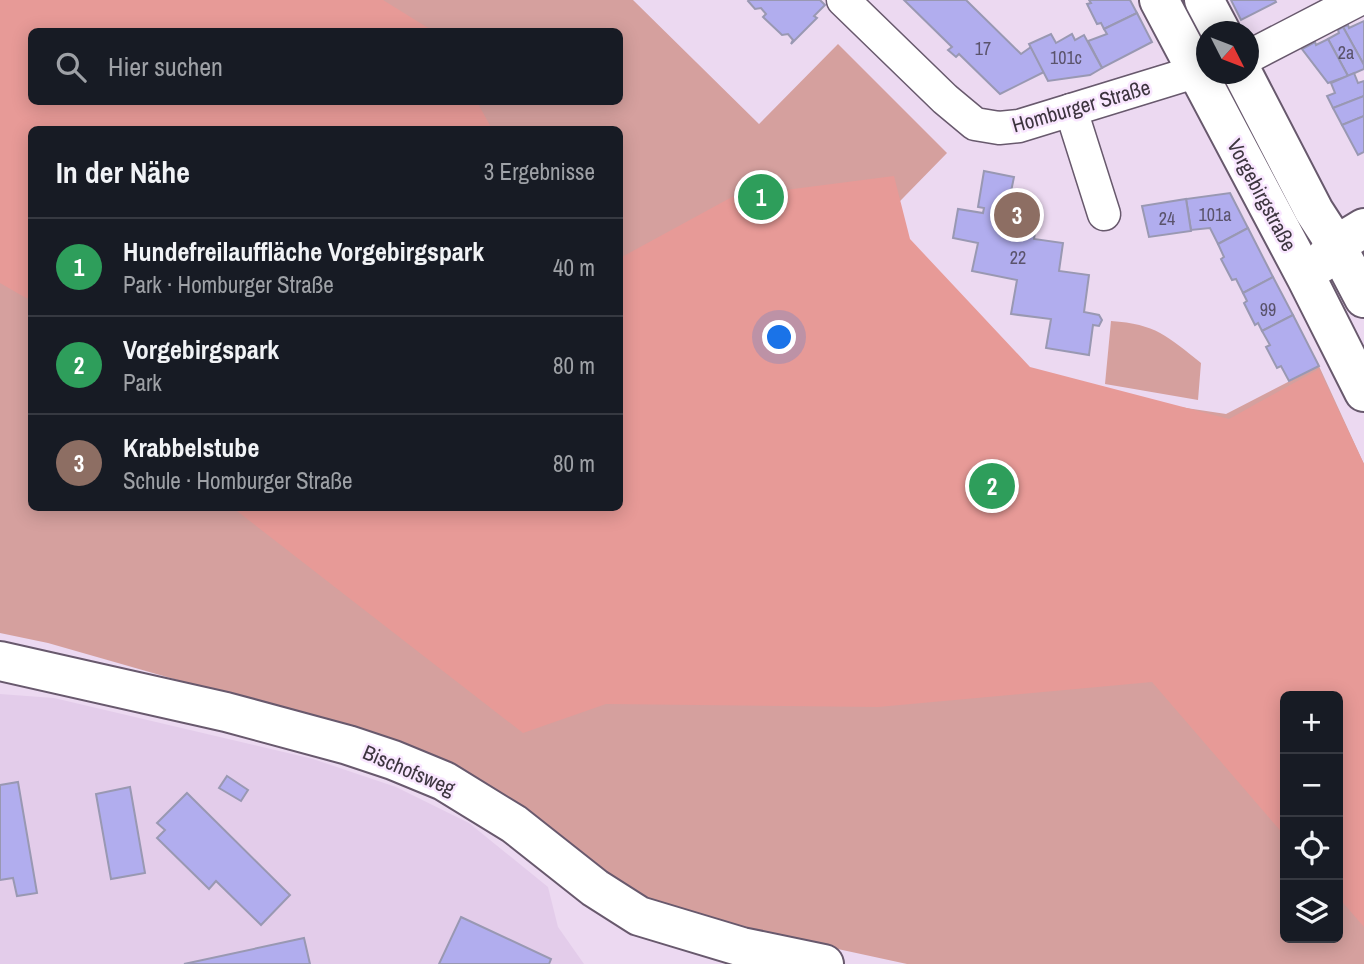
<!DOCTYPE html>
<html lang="de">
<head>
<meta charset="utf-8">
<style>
  :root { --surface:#171b24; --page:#242831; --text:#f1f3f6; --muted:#9ea1a6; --line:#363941; --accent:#db2777 }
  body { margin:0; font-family:"Archivo Narrow",sans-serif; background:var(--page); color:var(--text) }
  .controls { position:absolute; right:21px; bottom:21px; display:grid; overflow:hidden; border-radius:10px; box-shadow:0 4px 18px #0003 }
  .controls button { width:63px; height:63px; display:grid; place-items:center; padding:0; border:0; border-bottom:2px solid var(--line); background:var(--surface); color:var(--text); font:35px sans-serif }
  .compass { position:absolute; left:1196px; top:21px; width:63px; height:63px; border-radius:50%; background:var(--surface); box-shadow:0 4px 18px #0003; rotate:132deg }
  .you { position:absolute; left:780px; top:338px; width:24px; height:24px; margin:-18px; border:5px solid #fff; border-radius:50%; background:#1a73e8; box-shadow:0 0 0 10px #1a73e833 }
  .badge { display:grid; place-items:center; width:46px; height:46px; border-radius:50%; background:var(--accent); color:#fff; font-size:23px; font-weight:700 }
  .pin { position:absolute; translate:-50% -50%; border:4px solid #fff; box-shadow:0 2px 7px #0006 }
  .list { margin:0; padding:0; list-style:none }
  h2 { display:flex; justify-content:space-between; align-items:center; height:91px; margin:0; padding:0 28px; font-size:30px }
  h2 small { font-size:23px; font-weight:400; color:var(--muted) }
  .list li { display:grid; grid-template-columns:46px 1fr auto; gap:21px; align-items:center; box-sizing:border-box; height:98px; padding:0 28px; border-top:2px solid var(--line) }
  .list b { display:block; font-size:26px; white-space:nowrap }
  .list p { margin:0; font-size:23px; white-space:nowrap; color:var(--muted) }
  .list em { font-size:23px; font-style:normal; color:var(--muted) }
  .icon { flex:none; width:38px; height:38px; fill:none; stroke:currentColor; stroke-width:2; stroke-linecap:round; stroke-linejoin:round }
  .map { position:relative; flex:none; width:1364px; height:964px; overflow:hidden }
  .search { position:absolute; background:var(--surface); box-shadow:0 4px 18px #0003; left:28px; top:28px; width:595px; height:77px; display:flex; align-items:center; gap:18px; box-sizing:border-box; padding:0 24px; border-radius:10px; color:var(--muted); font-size:26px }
  .panel { position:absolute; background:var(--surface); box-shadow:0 4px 18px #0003; left:28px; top:126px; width:595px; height:385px; border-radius:10px }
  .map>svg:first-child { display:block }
  .built { fill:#e3ccea }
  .green { fill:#d5a09e; fill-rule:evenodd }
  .forest { fill:#e79a97 }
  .building { fill:#b1adee; stroke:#9998b2; stroke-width:2 }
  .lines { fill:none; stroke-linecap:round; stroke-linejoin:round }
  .minor-casing { stroke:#68596d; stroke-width:35 }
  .major-casing { stroke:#68596d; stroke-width:42 }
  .minor { stroke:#fff; stroke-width:32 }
  .major { stroke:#fff; stroke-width:38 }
  .labels { text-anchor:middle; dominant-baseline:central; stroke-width:5; stroke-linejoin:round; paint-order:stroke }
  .number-label { font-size:18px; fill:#5a536b }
  .street-label { font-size:21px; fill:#3d353f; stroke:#f9e7ff }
</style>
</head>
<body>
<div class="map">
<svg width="1364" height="964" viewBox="0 0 1364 964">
  <rect width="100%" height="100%" fill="#ecd9f1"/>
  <!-- built -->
  <path class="built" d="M0 694 54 698 313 759 396 787 469 823 548 887 558 927 584 964H0Z"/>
  <!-- green -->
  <g class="green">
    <path d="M0 0H633L759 124 838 44 947 153 861 241 1001 380 1226 414 1319 366 1364 464V964H907L764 933 645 901 328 723 48 643 0 633ZM32 32H620V102H32ZM32 130H620V508H32ZM1285 696H1338V938H1285Z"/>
    <path d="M1111 321C1156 324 1167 336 1201 363L1198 400 1105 384Z"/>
  </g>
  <!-- forest -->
  <g class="forest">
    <path d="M0 0H383L433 31 32 32V102H477L492 129 32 130V297L26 298 0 283Z"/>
    <path d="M894 176 910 239 1030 367 1229 419 1319 369 1364 464V927L1338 897V696H1285V836L1152 682 878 707 606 704 523 733 233 508H620V258L732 197Z"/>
  </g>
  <!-- building -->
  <g class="building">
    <path d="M749 0H820L825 5 814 16 817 18 791 44 793 40 788 34 782 35 763 17 766 14 761 8 755 9 748 1Z"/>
    <path d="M904 0H966L1021 54 1031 47 1044 72 1000 94 959 54 956 57 948 50 952 47Z"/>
    <path d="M1089 0H1130L1137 13 1104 29 1101 23 1097 24 1087 4 1091 3Z"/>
    <path d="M1231 0H1275L1276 2 1241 20Z"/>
    <path d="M1137 13 1152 42 1102 68 1088 41 1107 34 1104 29Z"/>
    <path d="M1364 21V65L1343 27 1348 25 1349 28Z"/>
    <path d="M1343 27 1364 65V69L1348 76 1328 39 1339 33 1338 30Z"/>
    <path d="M1051 34 1056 43 1072 34 1075 40 1084 35 1102 68 1090 75 1048 81 1029 44Z"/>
    <path d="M1328 39 1348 76 1328 83 1302 49 1315 42 1316 45Z"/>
    <path d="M1354 73 1358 83 1364 81V96L1333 108 1327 96 1335 93 1331 83Z"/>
    <path d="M1364 96V116L1342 125 1333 108Z"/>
    <path d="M1364 116V152L1358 155 1342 125Z"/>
    <path d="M984 171 1014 177 1008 206 1038 211 1034 239 1063 243 1059 271 1089 275 1084 312 1099 315 1102 320 1099 326 1093 325 1089 355 1046 348 1051 319 1011 314 1017 280 972 271 978 243 953 238 958 209 983 213 984 208 978 207Z"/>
    <path d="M1230 193 1248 228 1218 244 1210 228 1191 230 1186 199Z"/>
    <path d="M1186 199 1191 231 1149 237 1142 206Z"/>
    <path d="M1248 228 1273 277 1243 293 1236 279 1232 280 1221 259 1224 257 1218 244Z"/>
    <path d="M1273 277 1293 315 1262 331 1258 323 1255 325 1244 303 1247 301 1243 293Z"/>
    <path d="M1293 315 1319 366 1289 381 1281 366 1277 368 1266 347 1270 345 1262 331Z"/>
    <path d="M227 776 248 790 241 801 219 788Z"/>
    <path d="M18 782 37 893 17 896 13 878 0 880V785Z"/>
    <path d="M130 787 145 873 111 879 96 794Z"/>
    <path d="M187 793 290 895 261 925 216 881 209 889 157 838 165 830 157 823Z"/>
    <path d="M461 917 551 959 549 964H439Z"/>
    <path d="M304 938 310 964H184Z"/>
  </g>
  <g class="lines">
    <defs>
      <g id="minor">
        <path d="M843 0 945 99 975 124 999 128 1019 126 1198 71"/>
        <path d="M1248 57 1358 0"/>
        <path d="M1071 110 1104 214"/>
      </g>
      <g id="major">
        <path d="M1159 0 1307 279 1364 392"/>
        <path d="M1204 0 1221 32"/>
        <path d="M1243 74 1314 211 1336 245 1364 298"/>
        <path d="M1320 264 1336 245 1364 228"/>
        <path d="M0 661 226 712 348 745 393 760 444 781 514 824 595 888 639 916 742 947 824 964"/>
      </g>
    </defs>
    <!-- minor casing -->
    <use href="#minor" class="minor-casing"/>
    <!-- major casing -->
    <use href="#major" class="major-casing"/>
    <!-- minor -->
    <use href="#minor" class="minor"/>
    <!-- major -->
    <use href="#major" class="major"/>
  </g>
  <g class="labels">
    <!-- number labels -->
    <g class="number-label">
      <text x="983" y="48">17</text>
      <text x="1346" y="52">2a</text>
      <text x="1066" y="57">101c</text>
      <text x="1215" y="214">101a</text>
      <text x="1167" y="218">24</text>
      <text x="1018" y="257">22</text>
      <text x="1268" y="309">99</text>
    </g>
    <!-- street labels -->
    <g class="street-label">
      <text transform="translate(1081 106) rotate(-16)">Homburger Straße</text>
      <text transform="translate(1262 195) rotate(62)">Vorgebirgstraße</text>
      <text transform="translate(409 770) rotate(23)">Bischofsweg</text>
    </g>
  </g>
</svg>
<div class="controls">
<button>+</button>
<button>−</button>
<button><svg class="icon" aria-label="locate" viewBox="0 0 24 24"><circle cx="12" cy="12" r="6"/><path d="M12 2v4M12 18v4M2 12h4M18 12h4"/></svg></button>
<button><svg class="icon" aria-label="layers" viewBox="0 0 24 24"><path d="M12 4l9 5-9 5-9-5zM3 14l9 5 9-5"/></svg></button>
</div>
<svg class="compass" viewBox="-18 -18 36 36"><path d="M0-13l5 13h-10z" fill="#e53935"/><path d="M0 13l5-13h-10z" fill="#9ea1a6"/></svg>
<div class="you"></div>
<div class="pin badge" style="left:761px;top:197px;background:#2e9e5b">1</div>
<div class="pin badge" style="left:992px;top:486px;background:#2e9e5b">2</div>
<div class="pin badge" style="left:1017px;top:215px;background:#8d6e63">3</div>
<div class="search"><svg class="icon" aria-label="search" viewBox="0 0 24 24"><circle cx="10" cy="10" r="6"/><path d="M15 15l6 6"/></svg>Hier suchen</div>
<section class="panel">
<h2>In der Nähe<small>3 Ergebnisse</small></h2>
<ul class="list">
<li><span class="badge" style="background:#2e9e5b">1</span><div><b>Hundefreilauffläche Vorgebirgspark</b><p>Park · Homburger Straße</p></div><em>40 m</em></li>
<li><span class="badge" style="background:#2e9e5b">2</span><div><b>Vorgebirgspark</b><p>Park</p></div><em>80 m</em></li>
<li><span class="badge" style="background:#8d6e63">3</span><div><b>Krabbelstube</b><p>Schule · Homburger Straße</p></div><em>80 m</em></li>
</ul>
</section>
</div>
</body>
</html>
